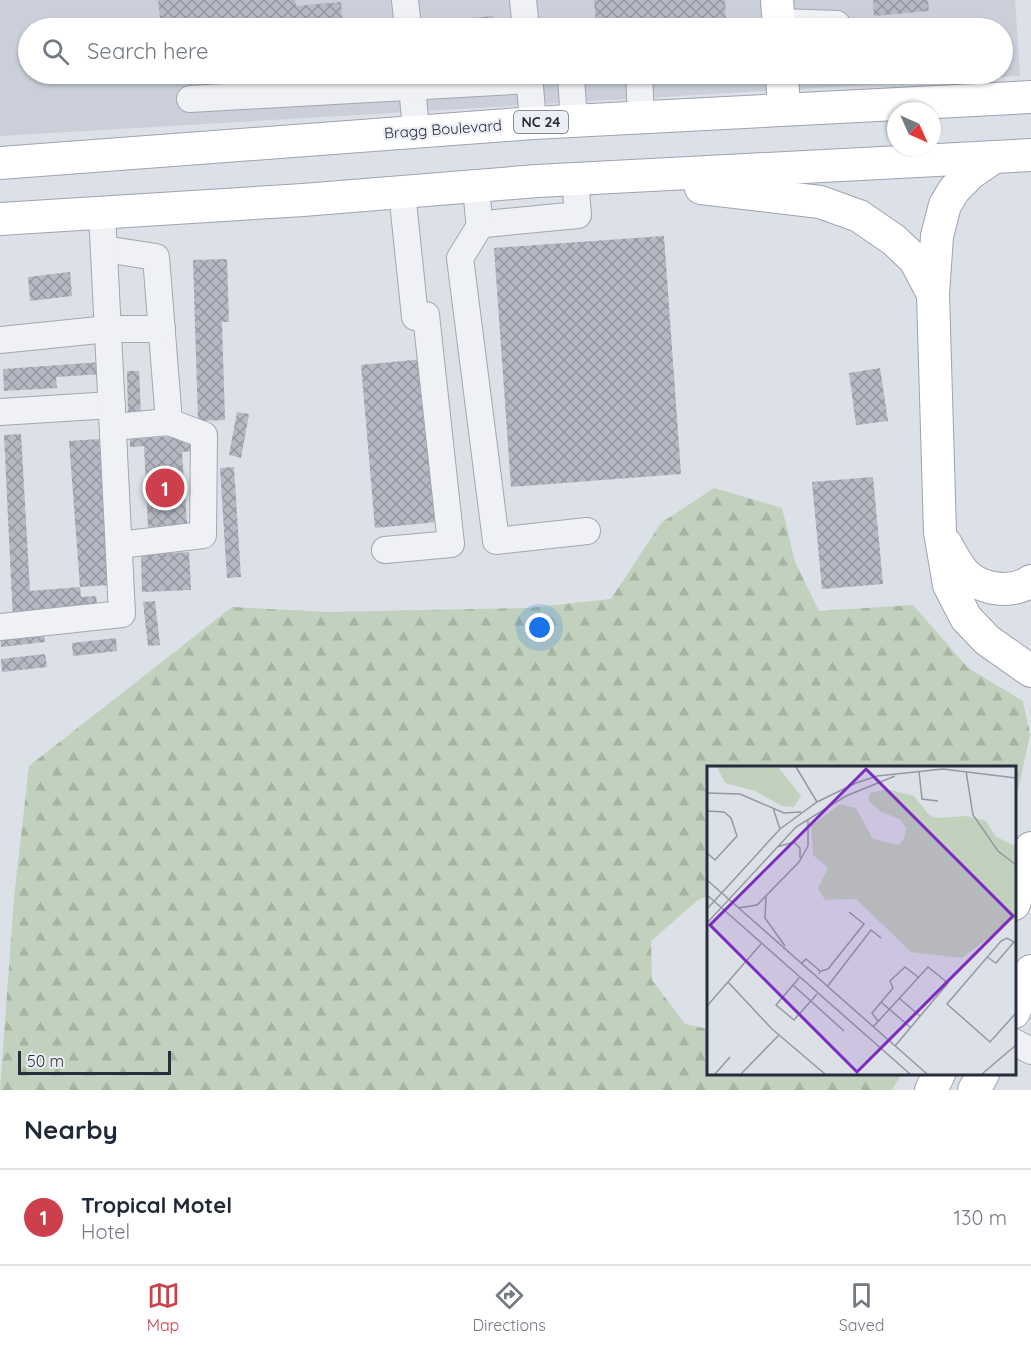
<!DOCTYPE html>
<html lang="en">
<head>
<meta charset="utf-8">
<style>
  :root { --surface:#fff; --page:#f6f6f7; --text:#1f2937; --muted:#747a83; --line:#e0e1e3; --accent:#ce3f4c }
  body { margin:0; font-family:Quicksand,sans-serif; background:var(--page); color:var(--text) }
  .compass { position:absolute; left:887px; top:102px; width:54px; height:54px; border-radius:50%; background:var(--surface); box-shadow:0 2px 4px #0004; rotate:135deg }
  .scale { position:absolute; left:18px; bottom:15px; width:153px; box-sizing:border-box; padding-left:6px; border:3px solid #262d3d; border-top:0; font-size:16px; line-height:21px; white-space:nowrap; color:#262d3d; -webkit-text-stroke:4px #eceff4; paint-order:stroke }
  .you { position:absolute; left:540px; top:628px; width:21px; height:21px; margin:-15px; border:4px solid #fff; border-radius:50%; background:#1a73e8; box-shadow:0 0 0 9px #1a73e833 }
  .badge { display:grid; place-items:center; width:39px; height:39px; border-radius:50%; background:var(--accent); color:#fff; font-size:20px; font-weight:700 }
  .pin { position:absolute; translate:-50% -50%; border:3px solid #fff; box-shadow:0 2px 6px #0006 }
  .list { margin:0; padding:0; list-style:none }
  h2 { display:flex; justify-content:space-between; align-items:center; height:78px; margin:0; padding:0 24px; font-size:26px }
  h2 small { font-size:20px; font-weight:400; color:var(--muted) }
  .list li { display:grid; grid-template-columns:39px 1fr auto; gap:18px; align-items:center; box-sizing:border-box; height:96px; padding:0 24px; border-top:2px solid var(--line) }
  .list b { display:block; font-size:22px; white-space:nowrap }
  .list p { margin:0; font-size:20px; white-space:nowrap; color:var(--muted) }
  .list em { font-size:20px; font-style:normal; color:var(--muted) }
  .icon { flex:none; width:33px; height:33px; fill:none; stroke:currentColor; stroke-width:2; stroke-linecap:round; stroke-linejoin:round }
  .map { position:relative; flex:none; width:1031px; height:1090px; overflow:hidden }
  .search { position:absolute; background:var(--surface); box-shadow:0 2px 4px #0004; left:18px; right:18px; top:18px; height:66px; display:flex; align-items:center; gap:15px; box-sizing:border-box; padding:0 21px; border-radius:33px; color:var(--muted); font-size:22px }
  .sheet { height:174px; background:var(--surface) }
  nav { display:flex; justify-content:space-around; align-items:center; box-sizing:border-box; height:84px; border-top:2px solid var(--line); background:var(--surface); font-size:16px; color:var(--muted) }
  nav a { display:grid; justify-items:center; gap:3px }
  nav .on { color:var(--accent) }
  .map>svg:first-child { display:block }
  .built { fill:#cacfd9; fill-rule:evenodd }
  .forest { fill:url(#forest-firs) }
  .building { fill:url(#building-cross-hatch) }
  .lines { fill:none; stroke-linecap:round; stroke-linejoin:round }
  .minor-casing { stroke:#a2a7b1; stroke-width:28 }
  .major-casing { stroke:#9ca3b2; stroke-width:34 }
  .minor { stroke:#eff1f5; stroke-width:26 }
  .major { stroke:#fff; stroke-width:32 }
  .labels { text-anchor:middle; dominant-baseline:central; stroke-width:4.5; stroke-linejoin:round; paint-order:stroke }
  .shield { fill:#eceff4; stroke:#616774; stroke-width:1.5 }
  .shield-label { font-size:14px; font-weight:bold; fill:#262d3d }
  .street-label { font-size:15px; fill:#262d3d; stroke:#eceff4 }
  .inset-road { fill:none; stroke:#9398a3; stroke-width:1.5 }
  .view { fill:#7b2cbf; fill-opacity:0.15; stroke:#7b2cbf; stroke-width:3 }
  .inset-edge { fill:none; stroke:#262d3d; stroke-width:3 }
</style>
</head>
<body>
<div class="map">
<svg width="1031" height="1090" viewBox="0 0 1031 1090">
  <defs>
    <pattern id="forest-firs" width="22" height="20" patternUnits="userSpaceOnUse" patternTransform="scale(1.5)"><rect width="22" height="20" fill="#c1d1bd"/><path d="M5 1l3.5 6h-7zM16 11l3.5 6h-7z" fill="#a6b4a3"/></pattern>
    <pattern id="building-cross-hatch" width="8" height="8" patternUnits="userSpaceOnUse" patternTransform="scale(1.5)"><rect width="8" height="8" fill="#b4b9c3"/><path d="M0 0l8 8M0 8l8-8" fill="none" stroke="#9297a0"/></pattern>
  </defs>
  <rect width="100%" height="100%" fill="#dce0e7"/>
  <!-- built -->
  <path class="built" d="M0 0H1015L1020 76 0 136ZM28 28H1002V74H28Z"/>
  <!-- forest -->
  <path class="forest" d="M714 488 782 508 795 562 819 611 913 605 968 668 1023 701 1030 734 1015 805 1014 768H708V896L698 900 651 941 652 980 685 1024 708 1029V1074H902L892 1090H0L14 898 29 766 232 607 329 612 528 608 611 599 661 523Z"/>
  <!-- building -->
  <g class="building">
    <path d="M158 0H295L296 6 341 2 343 28H161Z"/>
    <path d="M594 0H725L726 19 740 18V28H693L692 20 596 26Z"/>
    <path d="M873 0H928L929 11 874 16Z"/>
    <path d="M493 16 494 28H448L447 20Z"/>
    <path d="M164 74H196L197 75 165 78Z"/>
    <path d="M664 236 681 474 511 487 494 248Z"/>
    <path d="M227 259 229 322H222L225 420 198 421 193 260Z"/>
    <path d="M70 272 72 296 30 301 28 277Z"/>
    <path d="M423 359 437 522 375 528 361 365Z"/>
    <path d="M102 362V374L56 377 57 388 4 391 3 369Z"/>
    <path d="M880 368 888 421 856 425 849 373Z"/>
    <path d="M127 371H139L141 415 128 416Z"/>
    <path d="M237 412 249 414 241 458 229 455Z"/>
    <path d="M21 434 30 591 80 587 69 441 99 439 111 585 80 587 81 597 96 596 98 612 13 621 4 435Z"/>
    <path d="M191 435 192 451 182 452 187 524 148 527 144 446 130 447V439Z"/>
    <path d="M234 467 241 577 227 578 220 468Z"/>
    <path d="M873 477 883 584 822 589 812 482Z"/>
    <path d="M189 552 191 590 142 592 141 555Z"/>
    <path d="M155 601 160 645 148 646 143 602Z"/>
    <path d="M43 630 45 642 1 647 0 635Z"/>
    <path d="M116 638 117 651 73 656 72 643Z"/>
    <path d="M45 654 47 667 2 672 1 659Z"/>
  </g>
  <g class="lines">
    <defs>
      <g id="minor">
        <path d="M405 0 408 28"/>
        <path d="M523 0 526 28"/>
        <path d="M779 22 837 24"/>
        <path d="M411 74 416 131"/>
        <path d="M529 74 533 123"/>
        <path d="M639 74 641 117"/>
        <path d="M571 78 574 120"/>
        <path d="M190 99 530 80"/>
        <path d="M476 186 479 220 485 224 578 215 575 179"/>
        <path d="M481 224 460 258 496 541 587 531"/>
        <path d="M104 249 156 257 169 422 204 435 203 535 119 545"/>
        <path d="M0 340 108 329H162"/>
        <path d="M0 412 112 405"/>
        <path d="M113 427 169 422"/>
        <path d="M385 550 451 544 426 315 415 317 402 192"/>
        <path d="M0 627 122 614 102 213"/>
        <path d="M1014 1042 1031 1051"/>
      </g>
      <g id="major">
        <path d="M777 0 779 28"/>
        <path d="M782 74 784 109"/>
        <path d="M994 157 971 173 954 190 945 205 937 236 933 294 940 532 949 585 966 618 987 640 1031 671"/>
        <path d="M0 163 533 123 1031 97"/>
        <path d="M701 188 820 202 859 216 894 240 915 260 933 294"/>
        <path d="M0 219 303 200 537 181 1031 155"/>
        <path d="M946 544C952 555 958 567 967 576 984 590 1012 594 1031 581"/>
        <path d="M1014 904 1031 848"/>
        <path d="M1014 1012 1031 971"/>
        <path d="M931 1090 939 1074"/>
        <path d="M974 1090 983 1074"/>
      </g>
    </defs>
    <!-- minor casing -->
    <use href="#minor" class="minor-casing"/>
    <!-- major casing -->
    <use href="#major" class="major-casing"/>
    <!-- minor -->
    <use href="#minor" class="minor"/>
    <!-- major -->
    <use href="#major" class="major"/>
  </g>
  <g class="labels">
    <!-- shield labels -->
    <rect class="shield" x="514" y="111" width="54" height="22" rx="4.5"/>
    <g class="shield-label">
      <text x="541" y="122">NC 24</text>
    </g>
    <!-- street labels -->
    <g class="street-label">
      <text transform="translate(443 129) rotate(-4)">Bragg Boulevard</text>
    </g>
  </g>
  <!-- overview -->
  <g transform="translate(707 766)">
    <rect width="309" height="309" fill="#dce0e7"/>
    <path d="M10 1 72 2 94 30 87 41 75 40 48 25 18 17ZM180 23 207 30 222 49 230 52 260 50 279 55 289 71 309 80V151L255 192 204 186 149 133 118 134 111 122 121 102 106 89 104 60 133 38 149 42 166 73 192 79 197 73 199 62 193 53 174 46 161 34 163 27Z" fill="#c1d1bd"/>
    <path class="inset-road" d="M89 1 110 36M212 5 215 33 231 35M259 5 266 49 291 85 309 99M0 27 33 28 77 47 94 46M66 42 73 63M0 45 17 46 24 52 30 70 8 94 0 87M70 81 87 76 93 82V92M0 114 220 308M0 129 203 308M59 131 58 152 78 180M31 142 50 139 92 96 101 80V53M0 143 73 63 110 36 149 17 170 10 236 3 309 12M0 157 89 61 139 30 188 10M280 191 289 197 307 176 300 172 294 175 240 238 283 276 309 247M94 198 99 193 113 205 112 208M114 205 121 203 157 158 142 146M92 212 69 239 87 254 110 228M21 216 65 263 118 308M86 219 137 265M120 221 164 164 174 172M192 232 213 250M174 236 203 261M0 240 54 178M171 255 165 247 186 222 183 215 198 201 211 211M166 261 221 201 241 217 188 280M8 308 23 291M34 308 72 269M275 308 309 279"/>
    <path class="view" d="M159 3 306 150 150 306 3 159Z"/>
    <rect width="309" height="309" class="inset-edge"/>
  </g>
</svg>
<svg class="compass" viewBox="-18 -18 36 36"><path d="M0-13l5 13h-10z" fill="#e53935"/><path d="M0 13l5-13h-10z" fill="#747a83"/></svg>
<div class="scale">50 m</div>
<div class="you"></div>
<div class="pin badge" style="left:165px;top:488px">1</div>
<div class="search"><svg class="icon" aria-label="search" viewBox="0 0 24 24"><circle cx="10" cy="10" r="6"/><path d="M15 15l6 6"/></svg>Search here</div>
</div>
<section class="sheet">
<h2>Nearby<small></small></h2>
<ul class="list">
<li><span class="badge">1</span><div><b>Tropical Motel</b><p>Hotel</p></div><em>130 m</em></li>
</ul>
</section>
<nav>
<a class="on"><svg class="icon" aria-label="map" viewBox="0 0 24 24"><path d="M3 6l6-2 6 2 6-2v14l-6 2-6-2-6 2zM9 4v14M15 6v14"/></svg>Map</a>
<a><svg class="icon" aria-label="directions" viewBox="0 0 24 24"><path d="M12 3l9 9-9 9-9-9zM9 14v-3h6M13 9l2 2-2 2"/></svg>Directions</a>
<a><svg class="icon" aria-label="saved" viewBox="0 0 24 24"><path d="M7 4h10v16l-5-4-5 4z"/></svg>Saved</a>
</nav>
</body>
</html>
